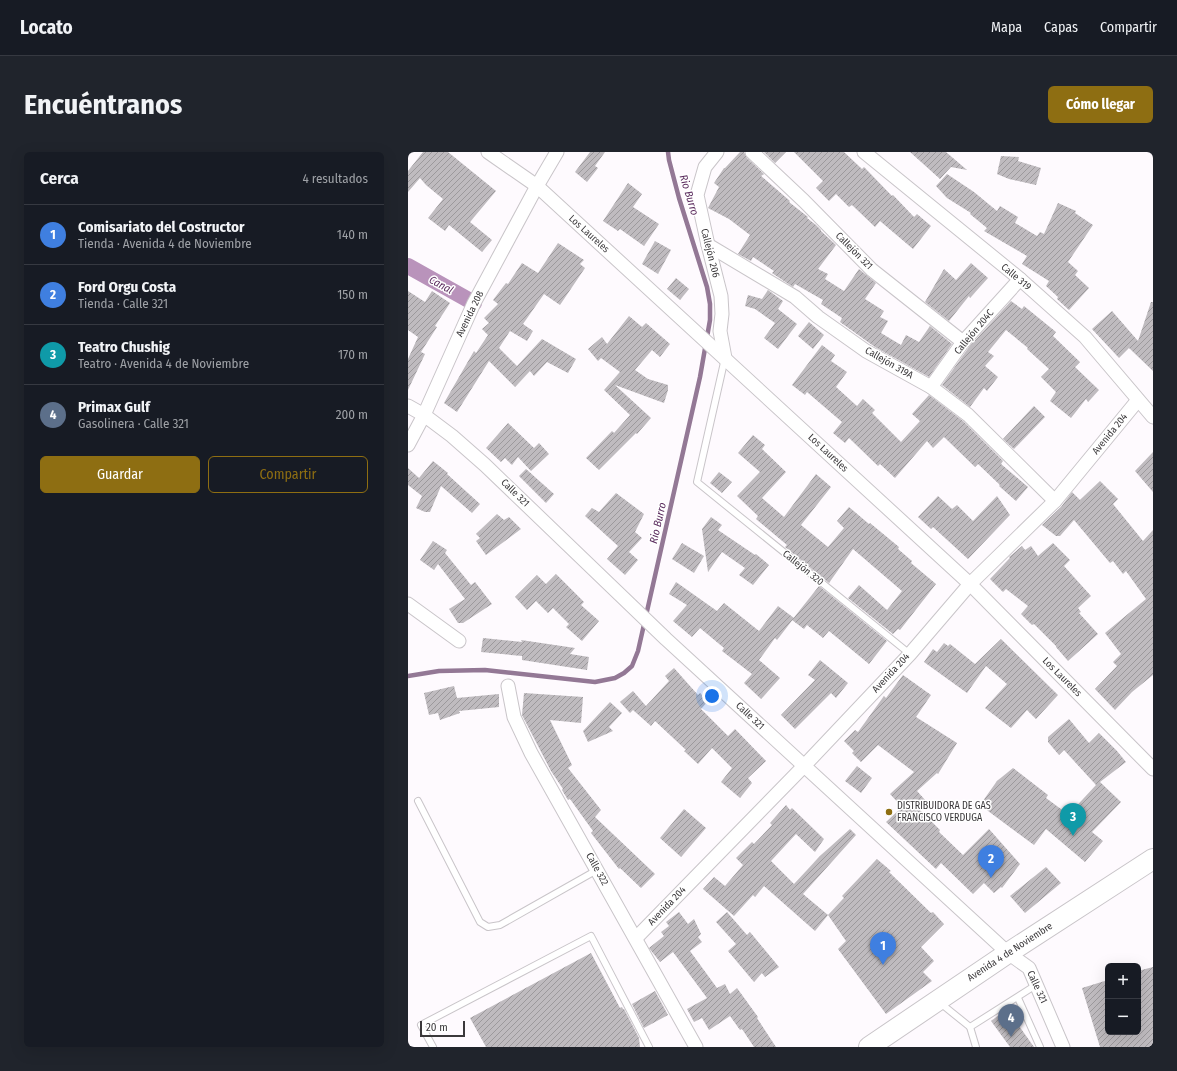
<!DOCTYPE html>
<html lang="es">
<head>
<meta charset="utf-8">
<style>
  :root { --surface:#171b24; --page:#20242c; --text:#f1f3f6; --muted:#9ea1a6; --line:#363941; --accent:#8e6e12 }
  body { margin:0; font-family:"Fira Sans Condensed",sans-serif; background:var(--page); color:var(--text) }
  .controls { position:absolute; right:12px; bottom:12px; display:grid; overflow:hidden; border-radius:6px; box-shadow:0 4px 16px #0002 }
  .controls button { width:36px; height:36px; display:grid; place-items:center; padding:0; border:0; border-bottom:1px solid var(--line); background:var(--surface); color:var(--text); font:20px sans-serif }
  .scale { position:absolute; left:12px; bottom:10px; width:45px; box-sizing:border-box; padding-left:4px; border:2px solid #3b393b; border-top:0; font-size:11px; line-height:14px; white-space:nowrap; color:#3b393b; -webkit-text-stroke:3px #fff; paint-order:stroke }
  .you { position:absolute; left:304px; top:544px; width:14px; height:14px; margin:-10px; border:3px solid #fff; border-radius:50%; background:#1a73e8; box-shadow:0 0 0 6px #1a73e833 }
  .badge { display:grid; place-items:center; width:26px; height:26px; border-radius:50%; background:var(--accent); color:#fff; font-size:13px; font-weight:700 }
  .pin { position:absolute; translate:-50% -33px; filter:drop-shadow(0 1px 2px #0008) }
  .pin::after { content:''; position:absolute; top:21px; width:14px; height:12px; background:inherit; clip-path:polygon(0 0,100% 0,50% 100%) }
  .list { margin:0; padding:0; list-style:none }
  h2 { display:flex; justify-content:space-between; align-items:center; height:52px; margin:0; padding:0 16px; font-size:17px }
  h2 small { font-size:13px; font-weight:400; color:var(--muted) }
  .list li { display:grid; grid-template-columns:26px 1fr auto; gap:12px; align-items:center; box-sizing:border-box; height:60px; padding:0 16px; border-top:1px solid var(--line) }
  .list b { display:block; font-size:15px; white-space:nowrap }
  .list p { margin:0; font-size:13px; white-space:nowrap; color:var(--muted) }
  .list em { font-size:13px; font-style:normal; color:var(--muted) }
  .actions { display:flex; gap:8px; padding:12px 16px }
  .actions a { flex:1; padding:9px 0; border:1px solid var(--accent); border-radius:6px; text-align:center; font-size:14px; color:var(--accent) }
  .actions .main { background:var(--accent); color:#fff }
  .map { position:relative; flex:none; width:745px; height:895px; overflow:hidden; border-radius:6px }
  header { display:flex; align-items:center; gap:24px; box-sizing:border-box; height:56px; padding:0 20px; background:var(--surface); border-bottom:1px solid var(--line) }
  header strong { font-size:19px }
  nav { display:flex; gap:22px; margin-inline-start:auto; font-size:14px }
  .intro { display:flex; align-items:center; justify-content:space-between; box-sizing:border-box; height:96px; padding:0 24px }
  h1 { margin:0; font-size:28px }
  .button { padding:10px 18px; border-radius:6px; background:var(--accent); color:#fff; font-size:14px; font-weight:700 }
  main { display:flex; gap:24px; padding:0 24px }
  aside { flex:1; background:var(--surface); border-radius:6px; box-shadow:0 4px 16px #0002 }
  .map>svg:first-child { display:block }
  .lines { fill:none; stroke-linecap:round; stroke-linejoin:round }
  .stream { stroke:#937895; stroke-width:4.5 }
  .canal { stroke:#b993bb; stroke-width:16 }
  .building { fill:url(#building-hatch) }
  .service-casing { stroke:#c9c5c9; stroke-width:8 }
  .minor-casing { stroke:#c9c5c9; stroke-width:15 }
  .primary-casing { stroke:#c9c5c9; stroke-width:22 }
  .service { stroke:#fff; stroke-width:6 }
  .minor { stroke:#fff; stroke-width:13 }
  .primary { stroke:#fff; stroke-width:20 }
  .poi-dot { fill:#8e6e12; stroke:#fff; stroke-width:1.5 }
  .labels { text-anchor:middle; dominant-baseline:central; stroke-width:3; stroke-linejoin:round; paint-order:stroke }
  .street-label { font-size:10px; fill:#3b393b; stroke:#fff }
  .poi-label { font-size:10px; fill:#3b393b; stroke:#fff; text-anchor:start }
  .water-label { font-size:11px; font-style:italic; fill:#5a2b5d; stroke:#fff }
</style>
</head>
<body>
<header>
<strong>Locato</strong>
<nav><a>Mapa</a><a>Capas</a><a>Compartir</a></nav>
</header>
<div class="intro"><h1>Encuéntranos</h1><a class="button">Cómo llegar</a></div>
<main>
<aside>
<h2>Cerca<small>4 resultados</small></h2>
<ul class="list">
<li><span class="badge" style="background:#3f7fe0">1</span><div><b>Comisariato del Costructor</b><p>Tienda · Avenida 4 de Noviembre</p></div><em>140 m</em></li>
<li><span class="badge" style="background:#3f7fe0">2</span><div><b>Ford Orgu Costa</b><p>Tienda · Calle 321</p></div><em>150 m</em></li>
<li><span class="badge" style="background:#0f9aa8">3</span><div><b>Teatro Chushig</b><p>Teatro · Avenida 4 de Noviembre</p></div><em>170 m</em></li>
<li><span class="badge" style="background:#5c6f8a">4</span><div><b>Primax Gulf</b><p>Gasolinera · Calle 321</p></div><em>200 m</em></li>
</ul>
<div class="actions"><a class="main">Guardar</a><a>Compartir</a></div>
</aside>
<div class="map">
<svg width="745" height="895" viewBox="0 0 745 895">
  <defs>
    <pattern id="building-hatch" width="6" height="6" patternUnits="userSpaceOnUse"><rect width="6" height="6" fill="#bfbbbf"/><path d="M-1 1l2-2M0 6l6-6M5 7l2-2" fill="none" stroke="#9c999c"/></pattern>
  </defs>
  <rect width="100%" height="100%" fill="#fefafe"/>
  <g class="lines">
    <!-- stream -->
    <path class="stream" d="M0 524 31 519 77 518 187 530 207 526 216 521 224 514 230 499 292 225 302 168V152L299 135 271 46 261 8 260 0"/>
    <!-- canal -->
    <path class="canal" d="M0 114 66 151"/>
  </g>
  <!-- building -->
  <g class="building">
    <path d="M15 0H40L88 39 62 70 84 88 74 100 41 73 37 79 20 66 35 47 18 33 12 26 0 40V19Z"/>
    <path d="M182 0H197L187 14 190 16 179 30 167 20Z"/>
    <path d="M332 0H336L339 6 356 22 353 24 382 49 381 50 400 65 399 66 408 73 413 78V79L428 93 410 117 420 122 417 127 436 139 451 117 468 131 457 147 476 159 472 165 480 169 473 181 493 193 498 183 511 190 522 174 544 192 521 225 467 195 432 170 434 166 413 152 415 148 387 132 385 135 364 121 366 119 345 105 343 109 330 102 342 83 321 67 300 56 311 35 306 31 316 16H317Z"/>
    <path d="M356 0H378L367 11Z"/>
    <path d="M386 0H436L454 17 456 15 484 44 485 43 506 65 509 62 523 74 505 97 472 69 467 75 444 53 441 55 428 42 421 49 408 36 415 29Z"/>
    <path d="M502 0H538L559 18 543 15 532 27Z"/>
    <path d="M593 4 611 5 610 9 633 16 628 33 601 27 589 22Z"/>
    <path d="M539 22 566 40 589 59 592 54 610 65 607 71 629 84 632 80 636 82 650 51 668 59 667 61 685 73 660 110 670 119 667 123 681 136 661 158 649 147 650 145 638 134 641 129 614 112 619 104 576 79 579 76 562 62 563 61 539 46 528 34Z"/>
    <path d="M220 31 234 42 225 55 251 72 236 94 212 77 210 79 195 69Z"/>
    <path d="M247 89 263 98 250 122 234 112Z"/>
    <path d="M150 91 176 108 172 112 177 116 152 153 136 142 115 172 125 179 119 189 102 179 91 196 109 214 134 187 168 207 160 221 139 210 126 224 122 219 107 235 81 209 49 260 36 251 66 199 68 201 80 183 74 177 81 171 76 166 90 152 85 148 98 131 100 132 114 111 130 121Z"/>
    <path d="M563 111 580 126 562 146 561 144 541 169 517 150 536 117 548 128Z"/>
    <path d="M268 126 281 137 272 148 259 137Z"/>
    <path d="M360 138 375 149 370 157 389 172 370 197 356 186 367 171 347 157 337 154 340 143 354 147Z"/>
    <path d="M0 139 17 150 24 139 42 151 27 174 29 175 13 200 17 202 0 238V207L10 185 0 178Z"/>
    <path d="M603 149 614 157 616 154 648 180 645 184 672 210 667 215 691 238 680 250 678 247 663 266 642 249 648 240 633 225 641 217 619 197 620 196 598 178 580 200 586 204 577 214 590 225 579 239 576 236 562 255 534 233 561 195Z"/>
    <path d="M743 150H745V219L721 196 711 206 684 177 704 159 730 189Z"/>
    <path d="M221 164 234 175 238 171 262 192 252 205 244 198 227 218 240 227 260 233V238L256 251 207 233 243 266 229 282 228 281 191 318 178 306 204 279 206 281 222 263 196 238 212 220 193 206 190 209 180 197 194 185 199 192Z"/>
    <path d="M401 170 416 183 405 197 390 184Z"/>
    <path d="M414 193 427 203 423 209 439 220 428 235 449 254 455 247 467 258 464 261 493 290 512 269 504 262 521 243 555 269 595 309 593 312 620 335 608 349 591 334 592 333 570 312 567 315 536 285 525 296 519 289 487 326 472 312 470 314 441 286 437 291 425 281 434 270 399 240 397 243 384 233Z"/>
    <path d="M626 254 637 265 606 297 595 287Z"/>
    <path d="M100 271 126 296 131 291 141 302 123 319 110 305 104 313 97 306 93 310 78 296Z"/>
    <path d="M345 283 357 293 354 297 378 320 354 346 376 365 408 322 423 335 393 373 420 395 436 376 429 369 441 355 461 372 462 371 491 395 490 397 504 409 503 411 528 432 492 478 490 477 485 482 440 446 451 433 479 458 494 439 445 397 421 431 377 395 379 393 348 367 350 364 329 344 352 320 330 301Z"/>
    <path d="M745 300V340L727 319Z"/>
    <path d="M25 309 40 321 39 322 72 352 64 361 33 334 22 360H17L8 356 14 344 0 333V316L11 326Z"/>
    <path d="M118 317 146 342 138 351 111 324Z"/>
    <path d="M311 320 324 330 314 341 302 331Z"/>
    <path d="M692 329 710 347 705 352 735 389 745 378V523L724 540 707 558 687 537 709 514 705 510 713 502 697 481 738 447 718 419 715 422 705 409 702 411 666 368 652 384H648L634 373 653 355 664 340 672 348Z"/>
    <path d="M208 341 236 362 227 380 234 386 221 400 230 408 217 423 199 407 210 394 177 364 184 356 191 360Z"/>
    <path d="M530 344 544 357 549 353 565 369 589 344 602 363 560 407 525 375 523 377 510 365Z"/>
    <path d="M89 362 96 368 101 365 113 377 78 403 68 389 72 386 68 382Z"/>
    <path d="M303 365 314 373 310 378 347 403 348 402 361 413 345 433 331 423 337 416 314 400 300 420 294 377Z"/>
    <path d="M25 389 39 398 37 401 63 433 67 430 84 452 55 471H50L41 457 57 447 30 412 26 418 12 408Z"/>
    <path d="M274 391 296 404 286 421 264 407Z"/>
    <path d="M645 391 662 408 656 414 683 444 670 456 673 460 671 461 690 482 660 509 648 495V494L626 472 624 473 613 462 620 454 598 437 595 440 582 427 602 406 601 405 614 394 617 398 623 394 630 404Z"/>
    <path d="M148 422 176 450 173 453 191 469 174 489 158 475 161 472 145 456 140 461 128 449 119 458 107 445 129 423 138 432Z"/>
    <path d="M268 430 309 459 316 451 351 479 370 454 386 466 369 488 367 486 351 508 372 526 353 547 336 531 344 522 314 499 316 496 292 476 284 485 265 469 279 453 261 442Z"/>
    <path d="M411 434 479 489 461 512 421 479 415 486 399 473 396 477 384 468Z"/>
    <path d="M75 486 114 490 113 488 167 496 162 502 181 505 179 518 114 508V504L73 500Z"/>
    <path d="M593 487 650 543 628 567 619 558 603 576 577 556 599 532 578 514 559 541 516 510 525 497 529 500 536 491 540 494 542 492 567 512Z"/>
    <path d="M412 508 440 531 428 546 423 541 387 577 373 563 407 528 400 523Z"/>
    <path d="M266 516 290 543 292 541 300 549 293 557 320 584 327 577 358 609 340 626 344 631 332 646 313 630 324 616 304 596 290 612 276 599 278 598 247 569 243 574 225 558 222 561 212 550 225 539 238 554 261 529 257 524Z"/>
    <path d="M495 523 523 543 508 565 549 591 530 622 529 621 509 639 518 649 510 656 532 678 531 680 555 703 581 677 612 712 594 736 593 735 586 741 576 731 565 742 533 711 528 717 478 670 494 655 482 642 506 620 470 593 453 610 444 601 446 599 436 589 447 578 450 580 476 544 478 546Z"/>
    <path d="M46 534 49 546 91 542V555L51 559 52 561 32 568 30 561 21 563 16 541Z"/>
    <path d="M116 541 175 545 173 571 142 568 164 613 160 616 193 658 187 665 247 722 233 736 212 716 211 717 183 681 185 679 162 647 160 648 154 638 155 637 143 619 114 563Z"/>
    <path d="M202 550 214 561 201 575 205 579 180 590 175 579Z"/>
    <path d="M661 567 681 591 691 581 709 599 718 610 692 630 713 650 684 680 695 689 677 710 638 677 626 693 572 653 589 629 605 616 640 643 638 646 657 660 659 659 662 661 688 633 656 598 651 603 640 590V585Z"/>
    <path d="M449 614 464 626 453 641 437 629Z"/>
    <path d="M378 653 382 658 384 656 416 687 407 700 388 682 363 709 386 732 412 704 442 677 448 683 395 742 420 763 407 779 356 734 347 745 345 743 326 764 295 737 306 725 317 734 335 713 328 706 344 690 346 692 364 673 362 671Z"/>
    <path d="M276 657 298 676 273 705 252 686Z"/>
    <path d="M469 707 483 719 481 720 523 761 525 760 536 772 513 795 526 809 515 820 524 829 478 862 430 797 438 789 420 763 436 746 434 744Z"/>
    <path d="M638 715 653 731 617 761 602 744Z"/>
    <path d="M271 760 280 772 286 767 293 782 290 785 294 790 282 799 309 836 317 832 322 842 329 836 350 865 349 866 368 895H346L334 877 332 878 322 864 301 878 294 866 286 870 279 857 299 846 265 800 252 810 241 796 256 784 253 780 261 774 258 770Z"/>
    <path d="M319 760 339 783 342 780 371 815 357 825 354 821 346 830 320 799 328 792 308 770Z"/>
    <path d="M183 801 212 856 214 855 215 857H216L231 886 232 895H78L62 866Z"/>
    <path d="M745 815V895H692L674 836 700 828V880H730V819Z"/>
    <path d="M247 839 260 863 236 876 224 852Z"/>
    <path d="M599 857 626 895H602L583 869Z"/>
  </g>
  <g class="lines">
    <defs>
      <g id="service">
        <path d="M317 206 289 330 502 502"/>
        <path d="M10 649 72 770 80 775 92 773 189 718"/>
        <path d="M610 846 632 895"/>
        <path d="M531 850 562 875 568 895"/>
        <path d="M562 875 628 833"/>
        <path d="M25 895 13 873 183 784 241 895"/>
      </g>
      <g id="minor">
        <path d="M80 0 129 34 562 432 745 617"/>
        <path d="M309 0 297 15 289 43 300 93 313 144 314 162 312 179 317 206"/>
        <path d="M344 0 396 49 464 118 555 190"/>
        <path d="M456 0 612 127 677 185 745 265"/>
        <path d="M300 93 387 145 410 165 458 199 523 235 560 263 647 349"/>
        <path d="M523 235 555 190 612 127"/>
        <path d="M0 254 16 263 44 284 77 313 258 487 600 801 621 816 655 895"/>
        <path d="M0 293 16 263 66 151 129 34 149 0"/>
        <path d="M0 452 51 489"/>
        <path d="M100 534 106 565 123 601 288 895"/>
        <path d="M228 786 396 614 502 502 562 432 647 349 730 248"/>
      </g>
      <path id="primary" d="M461 895 600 801 745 707"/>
    </defs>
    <!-- service casing -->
    <use href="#service" class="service-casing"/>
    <!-- minor casing -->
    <use href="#minor" class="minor-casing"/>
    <!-- primary casing -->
    <use href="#primary" class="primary-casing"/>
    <!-- service -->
    <use href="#service" class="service"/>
    <!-- minor -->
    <use href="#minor" class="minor"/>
    <!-- primary -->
    <use href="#primary" class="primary"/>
  </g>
  <!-- markers -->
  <circle class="poi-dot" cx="481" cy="660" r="4"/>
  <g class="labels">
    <!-- street labels -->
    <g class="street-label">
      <text transform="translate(181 82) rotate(42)">Los Laureles</text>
      <text transform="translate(446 99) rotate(45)">Callejón 321</text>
      <text transform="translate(302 101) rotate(76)">Callejón 206</text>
      <text transform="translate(608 125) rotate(40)">Calle 319</text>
      <text transform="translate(62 162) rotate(-64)">Avenida 208</text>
      <text transform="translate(566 180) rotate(-50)">Callejón 204C</text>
      <text transform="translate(481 211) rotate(30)">Callejón 319A</text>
      <text transform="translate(702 282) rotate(-51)">Avenida 204</text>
      <text transform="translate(420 301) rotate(43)">Los Laureles</text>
      <text transform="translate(107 341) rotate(44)">Calle 321</text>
      <text transform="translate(395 416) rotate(39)">Callejón 320</text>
      <text transform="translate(483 521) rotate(-47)">Avenida 204</text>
      <text transform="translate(654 525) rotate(45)">Los Laureles</text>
      <text transform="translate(342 564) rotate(43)">Calle 321</text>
      <text transform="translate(189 717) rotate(61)">Calle 322</text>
      <text transform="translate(259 754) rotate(-46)">Avenida 204</text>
      <text transform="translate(602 800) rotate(-33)">Avenida 4 de Noviembre</text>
      <text transform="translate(629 835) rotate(65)">Calle 321</text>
    </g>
    <!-- poi labels -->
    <g class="poi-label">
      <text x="489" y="654">DISTRIBUIDORA DE GAS<tspan x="489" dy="12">FRANCISCO VERDUGA</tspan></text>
    </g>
    <!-- water labels -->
    <g class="water-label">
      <text transform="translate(281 43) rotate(73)">Rio Burro</text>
      <text transform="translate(33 133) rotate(29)">Canal</text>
      <text transform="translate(250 371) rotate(-77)">Rio Burro</text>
    </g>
  </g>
</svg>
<div class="controls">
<button>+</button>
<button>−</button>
</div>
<div class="scale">20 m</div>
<div class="you"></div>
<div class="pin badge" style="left:475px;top:813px;background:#3f7fe0">1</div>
<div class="pin badge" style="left:583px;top:726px;background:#3f7fe0">2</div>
<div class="pin badge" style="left:665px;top:684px;background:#0f9aa8">3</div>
<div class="pin badge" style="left:603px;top:885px;background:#5c6f8a">4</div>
</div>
</main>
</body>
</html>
